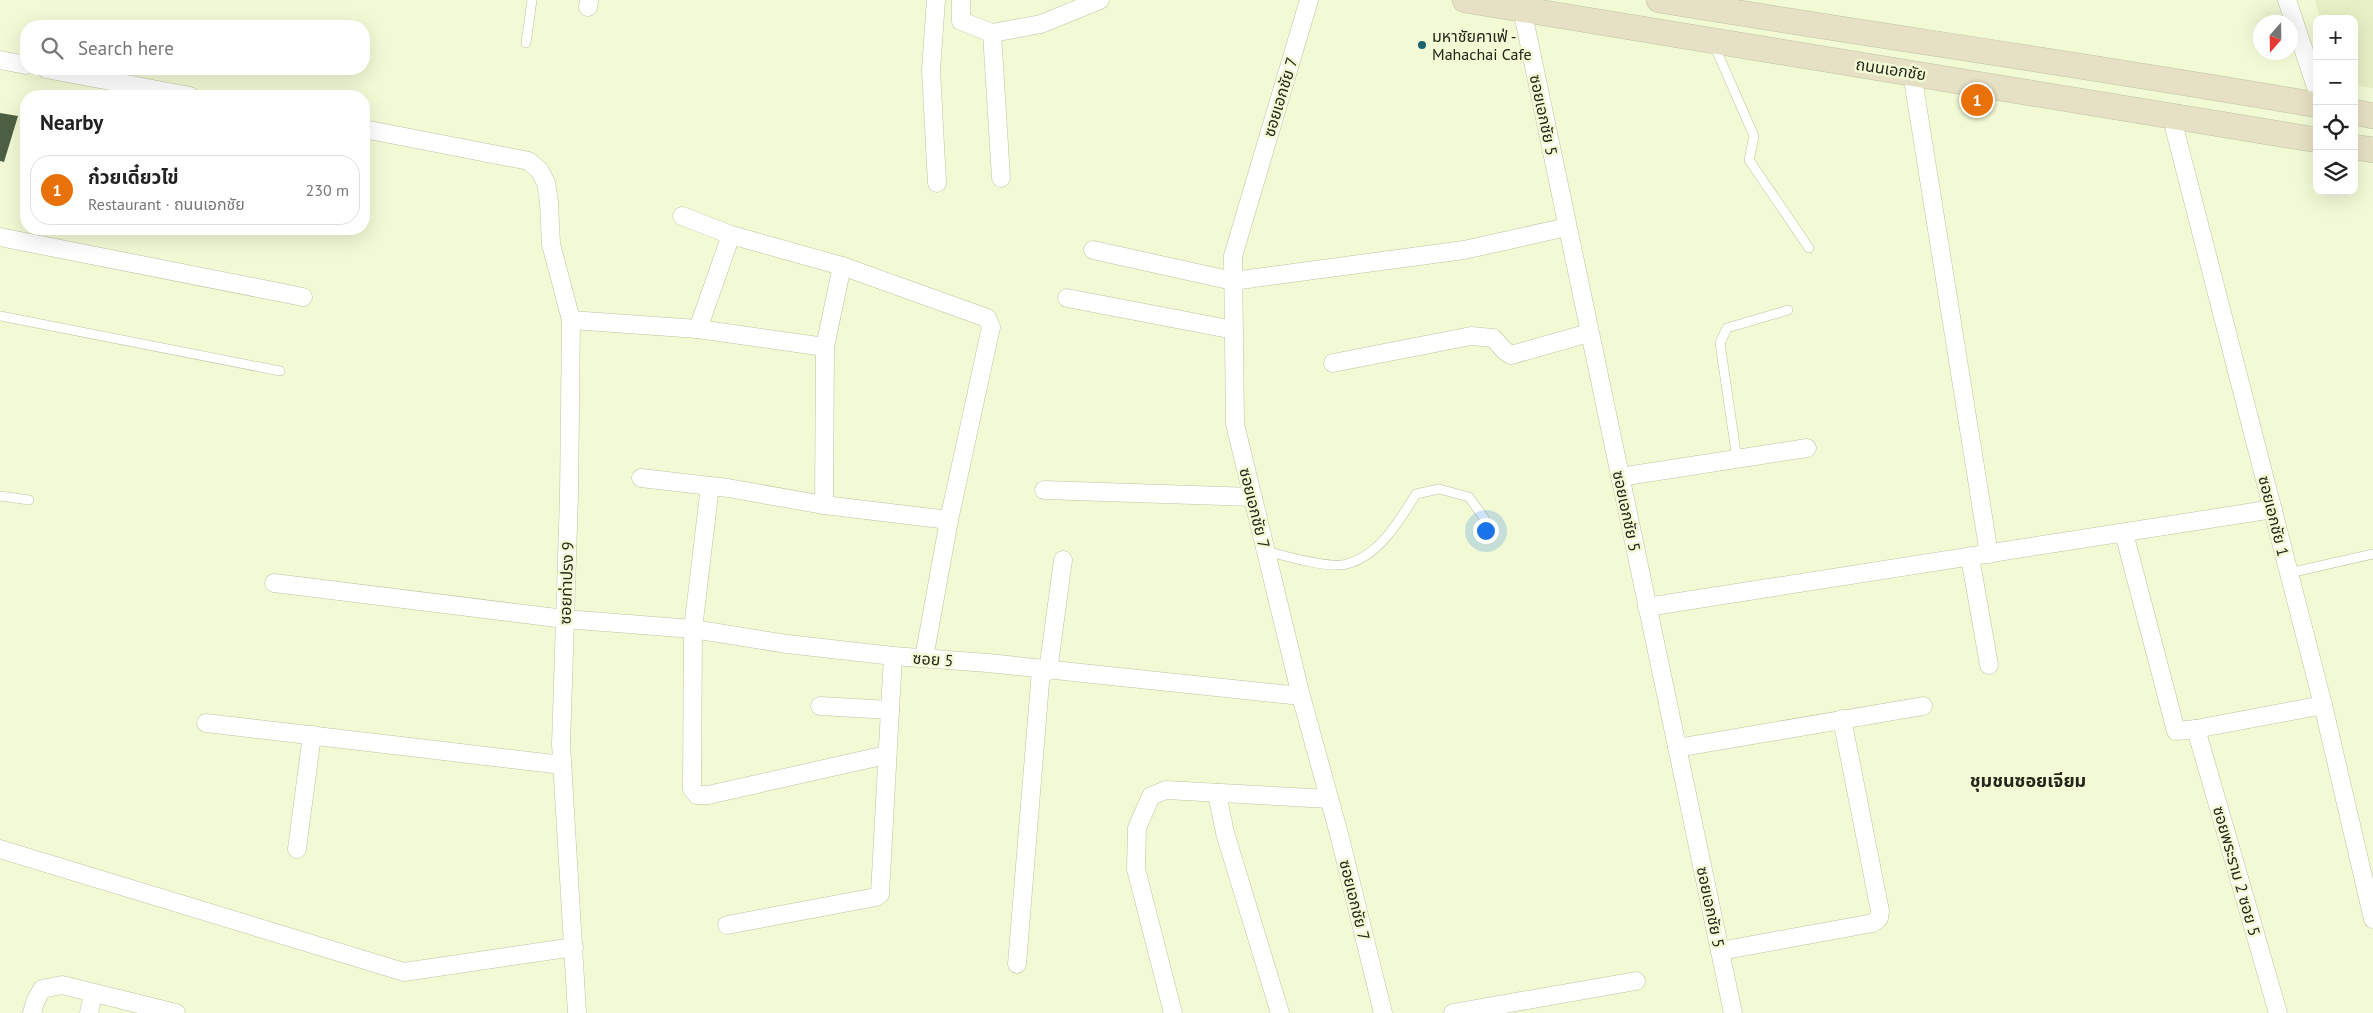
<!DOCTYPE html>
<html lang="en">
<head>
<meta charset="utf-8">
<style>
  :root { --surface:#fff; --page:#f2f2f2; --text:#222; --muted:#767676; --line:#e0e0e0; --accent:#2563eb }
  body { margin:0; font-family:"PT Sans","Noto Sans Thai",sans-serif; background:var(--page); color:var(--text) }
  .controls { position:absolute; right:15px; top:15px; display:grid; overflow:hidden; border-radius:10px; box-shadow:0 5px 20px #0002 }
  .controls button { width:45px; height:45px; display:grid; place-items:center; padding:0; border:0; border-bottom:1px solid var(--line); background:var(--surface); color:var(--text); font:25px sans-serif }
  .compass { position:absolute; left:2253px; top:15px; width:45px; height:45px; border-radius:50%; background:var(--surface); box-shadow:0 5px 20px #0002; rotate:200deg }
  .you { position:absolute; left:1485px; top:530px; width:18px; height:18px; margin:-12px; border:4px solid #fff; border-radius:50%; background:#1a73e8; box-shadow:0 0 0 8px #1a73e833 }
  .badge { display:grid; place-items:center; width:32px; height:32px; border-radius:50%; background:var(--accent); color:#fff; font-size:16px; font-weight:700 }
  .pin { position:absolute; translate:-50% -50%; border:2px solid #fff; box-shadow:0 1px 5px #0006 }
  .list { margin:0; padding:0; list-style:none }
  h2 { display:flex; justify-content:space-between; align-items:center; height:65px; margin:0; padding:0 20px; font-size:21px }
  h2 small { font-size:16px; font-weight:400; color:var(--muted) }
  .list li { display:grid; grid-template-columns:32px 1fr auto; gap:15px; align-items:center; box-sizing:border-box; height:70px; margin:0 10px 10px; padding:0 10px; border:1px solid var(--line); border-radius:20px }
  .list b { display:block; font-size:19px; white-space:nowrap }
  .list p { margin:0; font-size:16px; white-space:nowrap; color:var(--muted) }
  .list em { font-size:16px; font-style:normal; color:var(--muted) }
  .icon { flex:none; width:28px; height:28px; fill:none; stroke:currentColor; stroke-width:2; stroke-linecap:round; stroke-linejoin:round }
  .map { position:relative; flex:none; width:2373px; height:1013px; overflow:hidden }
  .search { position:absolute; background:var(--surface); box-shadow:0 5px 20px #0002; left:20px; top:20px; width:350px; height:55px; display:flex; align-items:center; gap:12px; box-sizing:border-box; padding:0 18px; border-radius:20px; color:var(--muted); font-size:19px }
  .panel { position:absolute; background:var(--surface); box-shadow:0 5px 20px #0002; left:20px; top:90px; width:350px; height:145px; border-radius:20px }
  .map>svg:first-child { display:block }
  .built { fill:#e7efc4 }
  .building { fill:#4e6044 }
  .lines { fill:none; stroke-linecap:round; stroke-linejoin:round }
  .lane-casing { stroke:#bdc4a1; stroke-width:10 }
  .street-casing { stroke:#bdc4a1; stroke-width:19 }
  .secondary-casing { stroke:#bdc4a1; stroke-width:26 }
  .lane { stroke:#fff; stroke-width:9 }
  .street { stroke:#fff; stroke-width:18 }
  .secondary { stroke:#e6e0c4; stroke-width:25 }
  .poi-dot { fill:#19646f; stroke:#f2f9d5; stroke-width:2 }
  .labels { text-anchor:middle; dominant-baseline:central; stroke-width:5; stroke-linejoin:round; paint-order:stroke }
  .poi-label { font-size:16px; fill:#232618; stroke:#f2f9d5; text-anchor:start }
  .street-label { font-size:16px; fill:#232618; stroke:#f2f9d5 }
  .neighbourhood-label { font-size:18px; font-weight:bold; fill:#232618; stroke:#f2f9d5 }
</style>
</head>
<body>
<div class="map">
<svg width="2373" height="1013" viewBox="0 0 2373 1013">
  <rect width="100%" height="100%" fill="#f2f9d5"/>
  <!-- built -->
  <path class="built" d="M2315 0H2373V88L2354 85V19H2320Z"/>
  <!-- building -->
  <path class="building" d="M0 113 18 116 4 162 0 161Z"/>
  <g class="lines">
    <defs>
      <g id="lane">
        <path d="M526 43 532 0"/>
        <path d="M1714 45 1754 136 1749 160 1809 248"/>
        <path d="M0 316 280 371"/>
        <path d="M1737 459 1720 343 1727 328 1788 310"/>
        <path d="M0 496 29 500"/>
        <path d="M1266 551C1285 556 1329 569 1347 564 1380 555 1399 521 1416 494L1439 489 1469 497 1484 518"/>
        <path d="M2289 573 2373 554"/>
      </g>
      <g id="street">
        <path d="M936 0 931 70 937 183"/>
        <path d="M961 0V21L992 33 1041 24 1100 0"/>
        <path d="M1309 0 1233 256 1235 424 1301 696 1339 834 1383 1013"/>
        <path d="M2287 0 2317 90"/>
        <path d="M588 7 589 0"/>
        <path d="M1522 9 1733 1013"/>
        <path d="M992 33 1001 178"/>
        <path d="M0 60 26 65"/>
        <path d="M46 69 190 96"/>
        <path d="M1912 73 1989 554"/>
        <path d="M2171 115 2323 705 2373 919"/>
        <path d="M364 129 529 161 540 171 546 183 549 202 551 244 571 320 569 495 561 744 577 1013"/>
        <path d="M682 216 731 235"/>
        <path d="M0 237 303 297"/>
        <path d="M1093 250 1233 281 1464 250 1567 227"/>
        <path d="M1067 298 1234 330"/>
        <path d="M571 320 698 329 825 347"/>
        <path d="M698 329 731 235 842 266 987 318 991 327 949 520 924 658"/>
        <path d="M1333 363 1471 336 1493 338 1505 351 1511 355 1589 333"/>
        <path d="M1620 477 1807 448"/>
        <path d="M641 478 728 488 824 505 949 520"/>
        <path d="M710 486 693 629 692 789 697 795H708L886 755"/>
        <path d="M1044 490 1253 497"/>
        <path d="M824 505 825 347 842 266"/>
        <path d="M2124 533 2176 731 2196 729 2323 705"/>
        <path d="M1970 557 1989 665"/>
        <path d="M274 583 565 619 693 629 787 644 893 656 988 663 1301 696"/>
        <path d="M1647 607 2273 509"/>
        <path d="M1048 671 1063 560"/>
        <path d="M890 710 893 656"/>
        <path d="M206 723 562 765"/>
        <path d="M2196 729 2278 1013"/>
        <path d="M1677 748 1923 706"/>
        <path d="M1217 793 1225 833 1280 1013"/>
        <path d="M0 849 404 972 574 947"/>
        <path d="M297 849 312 735"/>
        <path d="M727 925 876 897 880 894 890 710 820 706"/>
        <path d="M1720 951 1873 923 1879 918 1880 911 1842 719"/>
        <path d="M1017 964 1041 670"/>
        <path d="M32 1013 35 1002 42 989 62 985 176 1013"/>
        <path d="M89 1013 93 993"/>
        <path d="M1173 1013 1136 869 1137 828 1151 796 1166 790 1329 799"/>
        <path d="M1453 1013 1636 981"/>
      </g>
      <g id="secondary">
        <path d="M1465 0 2317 140"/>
        <path d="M1659 0C1878 36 2098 67 2317 105"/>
        <path d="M2354 112 2373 116"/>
        <path d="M2354 147 2373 150"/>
      </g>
    </defs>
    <!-- lane casing -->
    <use href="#lane" class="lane-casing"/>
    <!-- street casing -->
    <use href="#street" class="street-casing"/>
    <!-- secondary casing -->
    <use href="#secondary" class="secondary-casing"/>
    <!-- lane -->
    <use href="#lane" class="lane"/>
    <!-- street -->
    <use href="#street" class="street"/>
    <!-- secondary -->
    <use href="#secondary" class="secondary"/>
  </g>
  <!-- markers -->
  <circle class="poi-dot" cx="1422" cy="45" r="5"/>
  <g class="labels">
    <!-- poi labels -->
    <g class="poi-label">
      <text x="1432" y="36">มหาชัยคาเฟ่ -<tspan x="1432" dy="18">Mahachai Cafe</tspan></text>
    </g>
    <!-- street labels -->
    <g class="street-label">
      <text transform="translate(1891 69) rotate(9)">ถนนเอกชัย</text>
      <text transform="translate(1280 97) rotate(-73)">ซอยเอกชัย 7</text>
      <text transform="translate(1544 115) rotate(78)">ซอยเอกชัย 5</text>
      <text transform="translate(1255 508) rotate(76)">ซอยเอกชัย 7</text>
      <text transform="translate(1627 511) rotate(78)">ซอยเอกชัย 5</text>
      <text transform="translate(2274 516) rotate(76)">ซอยเอกชัย 1</text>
      <text transform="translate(566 583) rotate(-88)">ซอยท่าปรง 9</text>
      <text transform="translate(933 659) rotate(4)">ซอย 5</text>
      <text transform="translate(2237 871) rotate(74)">ซอยพระราม 2 ซอย 5</text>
      <text transform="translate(1355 900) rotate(76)">ซอยเอกชัย 7</text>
      <text transform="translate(1711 907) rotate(78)">ซอยเอกชัย 5</text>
    </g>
    <!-- neighbourhood labels -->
    <g class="neighbourhood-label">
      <text x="2028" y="780">ชุมชนซอยเจียม</text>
    </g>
  </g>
</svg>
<div class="controls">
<button>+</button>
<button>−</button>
<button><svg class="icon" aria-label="locate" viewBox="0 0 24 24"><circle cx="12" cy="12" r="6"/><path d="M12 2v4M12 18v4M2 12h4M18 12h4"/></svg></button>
<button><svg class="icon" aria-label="layers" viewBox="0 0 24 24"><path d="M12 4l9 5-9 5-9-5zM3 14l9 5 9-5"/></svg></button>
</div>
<svg class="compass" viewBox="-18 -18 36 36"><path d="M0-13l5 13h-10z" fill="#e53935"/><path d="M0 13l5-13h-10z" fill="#767676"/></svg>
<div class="you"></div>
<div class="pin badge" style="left:1977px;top:100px;background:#e8710a">1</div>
<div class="search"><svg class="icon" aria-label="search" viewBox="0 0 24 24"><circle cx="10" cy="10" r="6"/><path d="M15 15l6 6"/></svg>Search here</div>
<section class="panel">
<h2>Nearby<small></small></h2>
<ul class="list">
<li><span class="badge" style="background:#e8710a">1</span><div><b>ก๋วยเดี๋ยวไข่</b><p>Restaurant · ถนนเอกชัย</p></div><em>230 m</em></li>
</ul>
</section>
</div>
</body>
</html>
